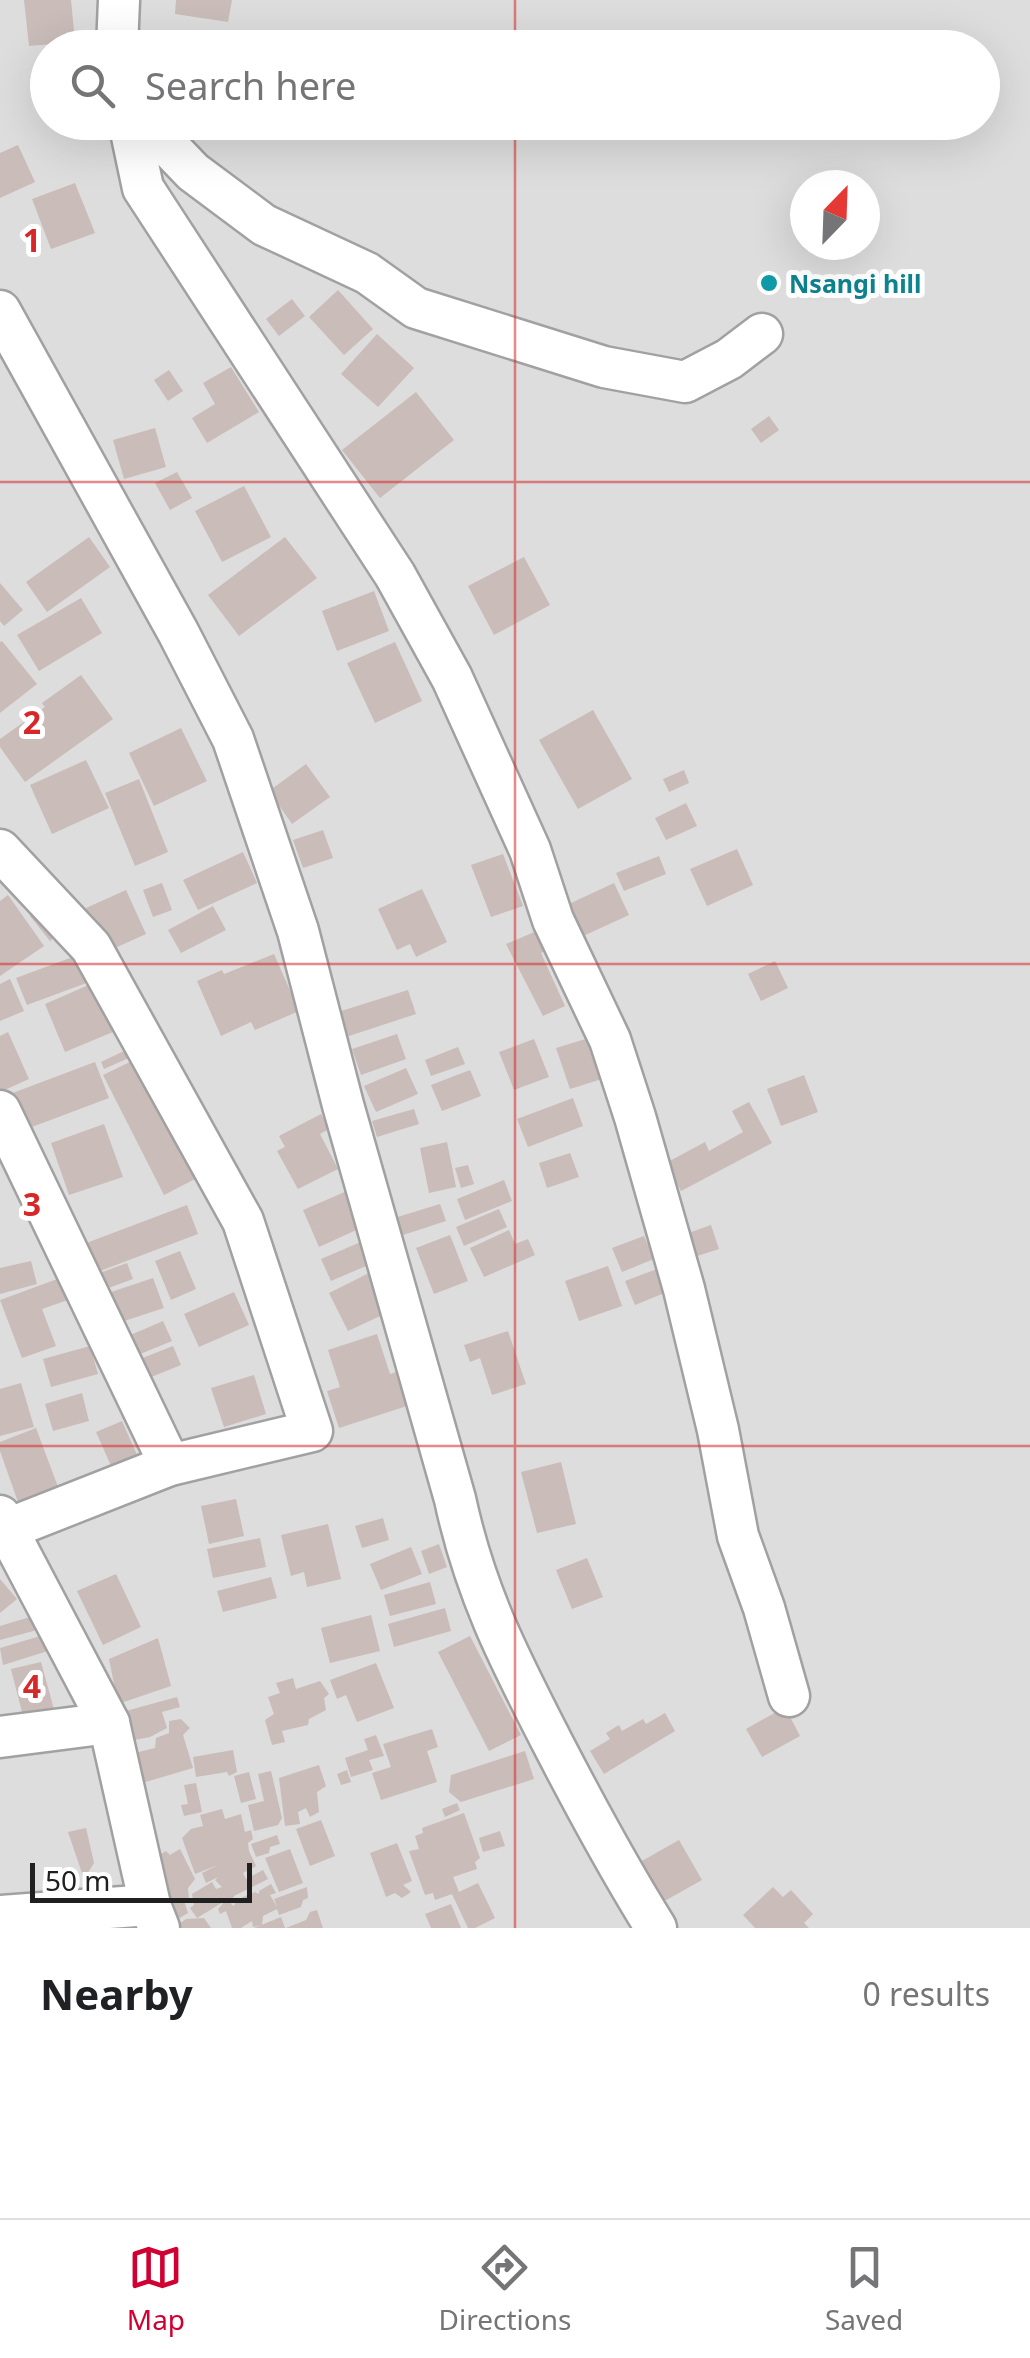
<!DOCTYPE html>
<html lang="en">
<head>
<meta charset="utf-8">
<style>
  :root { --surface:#fff; --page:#f6f6f6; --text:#202124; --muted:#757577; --line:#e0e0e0; --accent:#d00033 }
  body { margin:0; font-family:"Noto Sans",sans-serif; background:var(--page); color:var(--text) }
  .compass { position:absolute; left:790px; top:170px; width:90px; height:90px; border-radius:50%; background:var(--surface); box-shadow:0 10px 40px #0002; rotate:23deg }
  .scale { position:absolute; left:30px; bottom:25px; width:222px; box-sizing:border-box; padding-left:10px; border:5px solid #202020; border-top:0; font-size:28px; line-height:35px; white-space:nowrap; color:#202020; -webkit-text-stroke:8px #fff; paint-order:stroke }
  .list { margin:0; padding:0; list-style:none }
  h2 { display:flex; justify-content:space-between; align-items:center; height:130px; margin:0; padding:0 40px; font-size:42px }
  h2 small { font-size:32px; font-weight:400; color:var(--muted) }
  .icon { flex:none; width:55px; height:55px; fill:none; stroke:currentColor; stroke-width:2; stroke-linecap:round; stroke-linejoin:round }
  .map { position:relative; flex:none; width:1030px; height:1928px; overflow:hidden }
  .search { position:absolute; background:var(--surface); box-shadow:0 10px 40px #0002; left:30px; right:30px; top:30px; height:110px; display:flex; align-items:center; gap:25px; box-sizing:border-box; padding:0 35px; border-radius:55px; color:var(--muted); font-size:38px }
  .sheet { height:290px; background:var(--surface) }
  nav { display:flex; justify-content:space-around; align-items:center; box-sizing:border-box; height:140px; border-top:2px solid var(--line); background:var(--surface); font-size:28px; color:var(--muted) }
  nav a { display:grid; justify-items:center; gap:5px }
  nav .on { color:var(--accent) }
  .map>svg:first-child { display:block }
  .residential { fill:#dedddd; fill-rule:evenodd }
  .building { fill:#c9bcb9 }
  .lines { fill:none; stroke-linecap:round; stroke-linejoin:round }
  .minor-casing { stroke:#a1a1a1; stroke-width:45 }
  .minor { stroke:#fff; stroke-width:40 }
  .grid { fill:none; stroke:#d62828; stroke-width:2.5; stroke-opacity:0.55 }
  .culture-dot { fill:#0f9aa8; stroke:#fff; stroke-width:4 }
  .labels { text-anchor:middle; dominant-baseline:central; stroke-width:10; stroke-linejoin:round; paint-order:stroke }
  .culture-label { font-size:25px; font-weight:bold; fill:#0d838f; stroke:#fff; text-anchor:start }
  .grid-label { font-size:32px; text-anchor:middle; font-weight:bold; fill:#d62828; stroke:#fff; stroke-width:10; stroke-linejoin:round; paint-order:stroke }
</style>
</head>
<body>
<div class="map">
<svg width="1030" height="1928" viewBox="0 0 1030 1928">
  <rect width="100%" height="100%" fill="#f1ebe6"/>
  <!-- residential -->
  <path class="residential" d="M0 0H1030V1928H0ZM48 48H982V122H48ZM805 185H865V245H805Z"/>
  <!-- building -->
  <g class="building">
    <path d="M24 0H71L75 42 29 46Z"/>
    <path d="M176 0H232L228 22 175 14Z"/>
    <path d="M18 145 35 182 0 198V153Z"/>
    <path d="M75 183 95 233 51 249 32 199Z"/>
    <path d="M338 290 373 329 344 355 309 317Z"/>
    <path d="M292 299 305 316 279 336 266 319Z"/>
    <path d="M377 334 414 368 378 407 341 374Z"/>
    <path d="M231 367 259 412 207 443 192 418 215 404 203 383Z"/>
    <path d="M169 370 183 391 168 401 154 380Z"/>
    <path d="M416 392 454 440 380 498 342 450Z"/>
    <path d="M769 416 779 430 761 443 751 429Z"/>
    <path d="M155 428 166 467 124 479 113 440Z"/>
    <path d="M177 472 192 498 170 510 155 483Z"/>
    <path d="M244 486 271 537 222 562 195 511Z"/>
    <path d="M89 537 110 567 47 612 26 582Z"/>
    <path d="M285 537 317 578 239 636 208 595Z"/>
    <path d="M524 557 550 605 494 635 468 586Z"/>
    <path d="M0 583 23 610 4 626 0 621Z"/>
    <path d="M374 591 389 631 337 651 322 611Z"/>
    <path d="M81 598 102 633 39 671 17 635Z"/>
    <path d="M2 641 37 684 0 713V642Z"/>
    <path d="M395 642 422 701 375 723 347 663Z"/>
    <path d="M81 675 113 719 25 782 0 747V739L45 707 42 703Z"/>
    <path d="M593 710 632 779 578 809 539 740Z"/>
    <path d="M181 728 207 781 154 806 129 753Z"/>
    <path d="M86 760 109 808 52 834 30 785Z"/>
    <path d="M306 764 330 797 292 824 269 791Z"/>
    <path d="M684 770 689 783 669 792 663 779Z"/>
    <path d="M139 779 168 852 135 866 105 793Z"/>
    <path d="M686 803 697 826 666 840 655 818Z"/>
    <path d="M323 830 333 858 303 868 293 840Z"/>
    <path d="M737 849 753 885 707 906 690 869Z"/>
    <path d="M243 852 257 883 198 910 183 880Z"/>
    <path d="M503 854 523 906 491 917 471 865Z"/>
    <path d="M659 856 666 874 624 891 616 873Z"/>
    <path d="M162 883 172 910 153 917 143 890Z"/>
    <path d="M614 883 629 915 568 943 554 911Z"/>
    <path d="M422 889 447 942 416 957 410 944 397 950 378 909Z"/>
    <path d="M126 890 146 934 106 952 86 908Z"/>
    <path d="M8 895 44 946 0 976V901Z"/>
    <path d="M45 903 65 928 50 941 30 916Z"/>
    <path d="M213 906 226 930 181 953 168 930Z"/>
    <path d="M539 930 548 950 541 953 565 1006 543 1016 506 944Z"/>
    <path d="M274 954 299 1011 255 1030 251 1022 221 1036 197 981 222 970 224 974Z"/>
    <path d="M78 955 89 982 27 1005 16 978Z"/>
    <path d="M775 961 788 988 761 1001 748 974Z"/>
    <path d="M10 979 24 1011 0 1021V984Z"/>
    <path d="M93 983 113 1032 65 1052 45 1004Z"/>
    <path d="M408 990 416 1014 346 1037 338 1012Z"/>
    <path d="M8 1032 29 1079 0 1092V1036Z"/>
    <path d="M397 1034 406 1059 361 1075 352 1049Z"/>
    <path d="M589 1038 602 1079 570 1089 556 1048Z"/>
    <path d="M534 1039 549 1077 514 1090 499 1052Z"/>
    <path d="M458 1047 465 1064 431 1076 425 1060Z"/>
    <path d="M128 1049 131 1057 104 1069 101 1062Z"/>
    <path d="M136 1059 197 1178 164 1195 103 1075Z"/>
    <path d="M95 1062 109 1098 16 1133 2 1097Z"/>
    <path d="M406 1068 418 1094 376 1112 364 1086Z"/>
    <path d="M470 1070 481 1096 442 1111 431 1085Z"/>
    <path d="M804 1075 818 1112 781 1126 767 1089Z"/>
    <path d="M573 1098 583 1126 528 1147 517 1119Z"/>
    <path d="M749 1102 772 1143 681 1191 666 1163 705 1142 709 1151 743 1132 732 1111Z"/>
    <path d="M414 1109 419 1124 377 1137 372 1121Z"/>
    <path d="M321 1114 329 1129 320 1134 338 1169 298 1189 277 1151 285 1147 279 1136Z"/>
    <path d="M104 1124 123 1177 69 1195 51 1143Z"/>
    <path d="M447 1142 456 1187 429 1193 420 1148Z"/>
    <path d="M570 1153 579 1177 547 1188 539 1163Z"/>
    <path d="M468 1165 474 1184 461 1188 455 1168Z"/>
    <path d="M504 1180 512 1201 465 1220 457 1199Z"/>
    <path d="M347 1191 363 1227 319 1247 303 1210Z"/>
    <path d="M440 1204 446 1221 397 1237 391 1219Z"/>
    <path d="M187 1205 198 1234 92 1274 81 1245Z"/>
    <path d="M499 1209 507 1227 464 1246 456 1227Z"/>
    <path d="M711 1225 719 1249 685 1260 677 1237Z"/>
    <path d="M509 1230 515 1244 528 1239 535 1255 484 1277 470 1248Z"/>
    <path d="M450 1235 468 1281 434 1294 416 1248Z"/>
    <path d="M644 1236 654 1259 622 1272 612 1248Z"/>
    <path d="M363 1241 373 1263 331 1281 321 1259Z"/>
    <path d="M180 1251 196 1289 171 1300 155 1261Z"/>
    <path d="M31 1261 37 1284 0 1294V1268Z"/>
    <path d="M127 1263 133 1279 103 1290 97 1274Z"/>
    <path d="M608 1266 622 1306 579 1321 565 1281Z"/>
    <path d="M657 1269 667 1292 635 1305 625 1281Z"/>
    <path d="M371 1272 391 1311 348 1331 329 1293Z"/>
    <path d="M60 1278 68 1300 42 1309 56 1346 22 1358 0 1300Z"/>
    <path d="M153 1278 164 1308 112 1325 102 1295Z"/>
    <path d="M234 1292 249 1325 199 1347 184 1314Z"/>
    <path d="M163 1321 172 1341 128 1359 119 1340Z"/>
    <path d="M508 1331 526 1384 492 1395 480 1358 470 1362 464 1345Z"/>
    <path d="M377 1334 390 1374 396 1372 407 1406 339 1428 327 1391 340 1387 328 1350Z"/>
    <path d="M90 1346 98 1374 51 1387 43 1359Z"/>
    <path d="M173 1346 181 1365 139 1382 130 1363Z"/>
    <path d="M254 1375 266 1414 224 1427 211 1388Z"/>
    <path d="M21 1383 34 1427 0 1436V1389Z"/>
    <path d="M82 1393 89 1421 53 1431 45 1404Z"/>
    <path d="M122 1421 138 1457 112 1468 96 1432Z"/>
    <path d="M36 1428 58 1487 18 1502 0 1451V1442Z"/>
    <path d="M561 1462 576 1524 537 1533 521 1472Z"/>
    <path d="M236 1499 244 1536 209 1544 201 1506Z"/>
    <path d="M383 1518 389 1540 362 1548 355 1526Z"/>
    <path d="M328 1524 341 1579 307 1587 304 1572 291 1576 281 1535Z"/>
    <path d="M260 1538 266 1567 213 1578 207 1549Z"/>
    <path d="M439 1544 447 1567 429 1574 421 1551Z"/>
    <path d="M411 1547 422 1574 381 1590 370 1564Z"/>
    <path d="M587 1558 603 1597 572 1609 556 1570Z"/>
    <path d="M116 1574 141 1627 103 1645 77 1591Z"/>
    <path d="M271 1577 277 1598 223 1612 217 1591Z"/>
    <path d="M0 1579 17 1599 0 1613Z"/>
    <path d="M430 1582 436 1604 390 1616 384 1595Z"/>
    <path d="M445 1608 451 1631 394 1647 388 1624Z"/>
    <path d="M371 1615 380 1651 330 1663 321 1628Z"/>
    <path d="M33 1616 37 1630 0 1640V1626Z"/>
    <path d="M47 1634 51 1650 3 1665 0 1648Z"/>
    <path d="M470 1636 521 1735 489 1751 438 1652Z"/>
    <path d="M158 1638 171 1686 118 1704 109 1659Z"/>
    <path d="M41 1662 55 1713 26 1728 11 1669Z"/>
    <path d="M376 1663 394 1708 357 1722 346 1695 337 1699 330 1680Z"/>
    <path d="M293 1678 296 1689 320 1681 329 1694 324 1698 326 1710 309 1719 308 1725 282 1731 285 1742 272 1745 265 1720 274 1714 268 1697 280 1693 276 1683Z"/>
    <path d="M177 1697 180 1707 162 1712 167 1728 150 1737 123 1742 115 1714Z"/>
    <path d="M785 1707 800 1736 762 1757 746 1729Z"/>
    <path d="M665 1713 675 1731 604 1774 590 1751 610 1739 606 1733 619 1725 622 1731 643 1719 646 1724Z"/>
    <path d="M181 1719 190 1728 183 1735 193 1768 132 1786 127 1755 155 1748 156 1738 169 1733V1721Z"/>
    <path d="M432 1729 438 1747 427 1751 437 1782 381 1800 372 1773 391 1767 383 1744Z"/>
    <path d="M376 1735 384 1756 369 1760 373 1770 351 1777 345 1758 368 1750 364 1739Z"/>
    <path d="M233 1750 237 1772 229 1776 227 1772 196 1777 193 1757Z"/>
    <path d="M525 1751 534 1779 461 1802 449 1792 451 1775Z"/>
    <path d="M319 1765 326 1786 317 1792 319 1812 310 1817 306 1808 298 1812 300 1824 285 1826 279 1778Z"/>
    <path d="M347 1770 351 1782 341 1785 337 1774Z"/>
    <path d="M271 1771 282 1818 278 1825 254 1831 248 1805 264 1801 258 1774Z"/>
    <path d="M249 1772 256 1799 241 1803 234 1776Z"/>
    <path d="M196 1783 202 1812 184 1816 181 1805 188 1804 184 1785Z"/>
    <path d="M457 1803 460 1810 445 1817 442 1809Z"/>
    <path d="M222 1809 225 1819 241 1814 245 1832 251 1830 253 1839 248 1843 249 1851 256 1866 243 1873 246 1879 263 1870 268 1879 234 1896 231 1904 234 1906 236 1900 255 1892 259 1894V1891L271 1884 276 1893 270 1895 277 1907 274 1899 307 1887 308 1898 303 1900 301 1907 279 1915 277 1909 263 1916 262 1925 253 1927 252 1921 241 1928H232L226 1911 220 1914 218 1909 225 1901 197 1918 190 1908 194 1905 192 1894 212 1882 216 1889 222 1887 215 1880 218 1877 206 1883 202 1873 218 1865 195 1874 182 1838 191 1829 203 1826 200 1815Z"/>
    <path d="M464 1813 480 1858 475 1862 477 1869 453 1877 459 1892 478 1883 495 1918 475 1928H468L452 1894 435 1900 433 1893 425 1895 409 1851 419 1849 415 1836 423 1833 422 1828Z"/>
    <path d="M321 1820 335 1856 310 1866 296 1829Z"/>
    <path d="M86 1828 94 1863 84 1879 68 1832Z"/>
    <path d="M500 1831 505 1846 483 1852 479 1838Z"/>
    <path d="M277 1835 280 1844 270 1847 269 1853 256 1857 251 1844Z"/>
    <path d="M679 1840 702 1880 661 1903 633 1866Z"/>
    <path d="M397 1843 412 1881 403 1885 411 1892 402 1898 395 1893 386 1897 370 1853Z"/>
    <path d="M180 1849 195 1879 188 1888 189 1899 184 1901 188 1913 170 1924 151 1860 166 1851 170 1855Z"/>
    <path d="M290 1849 303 1883 279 1892 265 1858Z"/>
    <path d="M773 1887 783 1897 791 1890 813 1914 804 1923 809 1928H755L743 1915Z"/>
    <path d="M451 1904 461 1928H431L425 1914Z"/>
    <path d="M317 1910 323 1928H286L306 1920 310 1912Z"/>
    <path d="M281 1917 285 1928H254Z"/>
    <path d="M204 1918 211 1928H173L186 1919Z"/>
  </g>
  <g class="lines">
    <defs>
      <g id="minor">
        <path d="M117 48 119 0"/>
        <path d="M129 122 143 188 395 575 452 678 530 850 553 920 610 1040 635 1117 684 1289 718 1430 738 1536 764 1608 789 1696"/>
        <path d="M145 122 193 172 264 225 367 273 416 308 604 367 685 382 729 359 762 334"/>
        <path d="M0 311 178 632 233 739 298 931 343 1105 455 1499C475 1592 508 1656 551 1740 584 1804 618 1867 656 1928"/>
        <path d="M0 850 91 947 243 1221 312 1431 170 1465 5 1530"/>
        <path d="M0 1111 170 1465"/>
        <path d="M0 1516 109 1723 150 1905 159 1928"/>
        <path d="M0 1737 109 1723"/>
        <path d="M0 1916 150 1905"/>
      </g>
    </defs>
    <!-- minor casing -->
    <use href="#minor" class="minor-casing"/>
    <!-- minor -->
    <use href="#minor" class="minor"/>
  </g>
  <!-- grid -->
  <path class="grid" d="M515 0V48M515 122V1928M0 482H1030M0 964H1030M0 1446H1030"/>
  <!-- markers -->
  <circle class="culture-dot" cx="769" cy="283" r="10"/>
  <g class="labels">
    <!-- culture labels -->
    <g class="culture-label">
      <text x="789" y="283">Nsangi hill</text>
    </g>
  </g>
  <g class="grid-label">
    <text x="32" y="252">1</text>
    <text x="32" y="734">2</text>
    <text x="32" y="1216">3</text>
    <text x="32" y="1698">4</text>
  </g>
</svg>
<svg class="compass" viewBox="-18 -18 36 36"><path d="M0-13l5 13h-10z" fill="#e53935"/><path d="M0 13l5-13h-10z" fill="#757577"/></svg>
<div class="scale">50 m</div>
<div class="search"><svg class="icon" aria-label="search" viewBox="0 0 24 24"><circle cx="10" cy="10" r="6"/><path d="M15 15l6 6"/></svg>Search here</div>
</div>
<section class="sheet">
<h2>Nearby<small>0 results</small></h2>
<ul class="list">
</ul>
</section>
<nav>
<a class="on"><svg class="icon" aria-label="map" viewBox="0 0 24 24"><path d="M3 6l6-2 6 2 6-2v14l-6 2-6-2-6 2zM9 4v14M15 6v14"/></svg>Map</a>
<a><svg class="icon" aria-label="directions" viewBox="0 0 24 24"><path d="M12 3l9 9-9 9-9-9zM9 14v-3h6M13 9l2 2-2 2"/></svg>Directions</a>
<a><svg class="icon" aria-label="saved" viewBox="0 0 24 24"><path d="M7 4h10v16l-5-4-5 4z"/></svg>Saved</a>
</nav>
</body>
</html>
